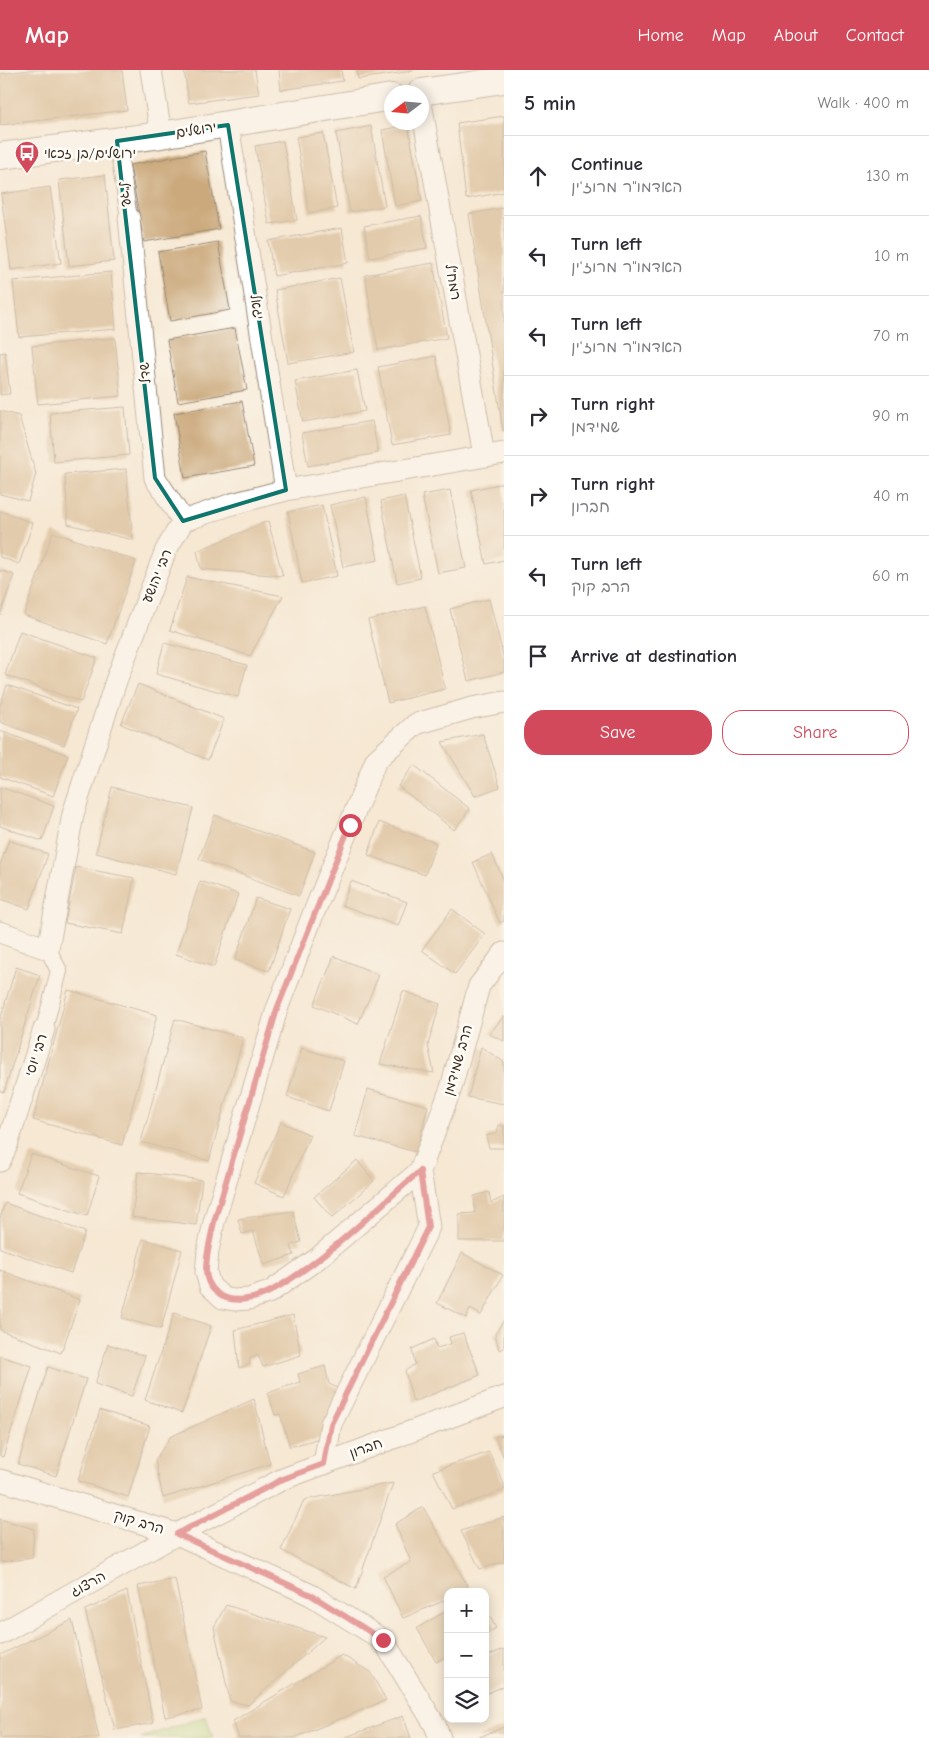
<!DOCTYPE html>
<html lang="en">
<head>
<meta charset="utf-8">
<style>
  :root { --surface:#fff; --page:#f2f2f3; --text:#2b2b33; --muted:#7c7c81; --line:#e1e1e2; --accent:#d1495b }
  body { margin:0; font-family:"Comic Neue","Playpen Sans Hebrew",sans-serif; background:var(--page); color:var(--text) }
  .controls { position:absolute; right:15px; bottom:15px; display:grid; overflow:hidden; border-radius:10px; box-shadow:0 2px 12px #0003 }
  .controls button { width:45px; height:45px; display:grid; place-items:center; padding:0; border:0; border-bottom:1px solid var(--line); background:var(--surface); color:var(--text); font:25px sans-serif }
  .compass { position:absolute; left:384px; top:15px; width:45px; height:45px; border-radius:50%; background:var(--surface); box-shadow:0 2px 12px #0003; rotate:254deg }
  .stop { position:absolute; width:15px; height:15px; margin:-11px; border:4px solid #d1495b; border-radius:50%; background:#fff }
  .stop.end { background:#d1495b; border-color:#fff; box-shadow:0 1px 5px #0008 }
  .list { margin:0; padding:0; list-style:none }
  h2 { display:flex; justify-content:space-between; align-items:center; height:65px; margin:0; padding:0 20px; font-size:21px }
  h2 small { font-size:16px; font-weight:400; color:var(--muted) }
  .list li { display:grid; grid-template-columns:32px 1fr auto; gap:15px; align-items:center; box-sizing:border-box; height:80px; padding:0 20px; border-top:1px solid var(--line) }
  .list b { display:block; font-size:19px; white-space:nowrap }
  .list p { margin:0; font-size:16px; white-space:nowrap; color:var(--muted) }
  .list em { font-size:16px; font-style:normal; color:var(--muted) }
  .actions { display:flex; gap:10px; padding:15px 20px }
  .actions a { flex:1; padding:11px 0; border:1px solid var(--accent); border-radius:20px; text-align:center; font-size:18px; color:var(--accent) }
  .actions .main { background:var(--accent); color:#fff }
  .icon { flex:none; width:28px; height:28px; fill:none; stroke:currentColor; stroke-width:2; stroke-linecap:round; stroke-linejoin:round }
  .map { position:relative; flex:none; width:504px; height:1668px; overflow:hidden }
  header { display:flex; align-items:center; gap:30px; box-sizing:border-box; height:70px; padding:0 25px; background:var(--accent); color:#fff }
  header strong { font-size:24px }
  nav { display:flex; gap:28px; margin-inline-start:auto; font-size:18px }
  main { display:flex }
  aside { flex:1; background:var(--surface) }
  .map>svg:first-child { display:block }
  .green { fill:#b2d881; stroke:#768150 }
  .building { fill:#cba97c }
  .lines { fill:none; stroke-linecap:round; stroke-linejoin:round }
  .pedestrian-casing { stroke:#988978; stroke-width:18 }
  .minor-casing { stroke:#988978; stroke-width:23 }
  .tertiary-casing { stroke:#988978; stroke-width:28 }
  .pedestrian { stroke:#fff; stroke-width:16 }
  .minor { stroke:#fff; stroke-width:21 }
  .tertiary { stroke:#fff; stroke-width:26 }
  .route { stroke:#d1495b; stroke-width:6 }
  .marked { fill:none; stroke:#0f766e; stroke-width:4; stroke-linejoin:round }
  .labels { text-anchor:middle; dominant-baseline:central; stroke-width:5; stroke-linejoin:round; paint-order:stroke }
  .street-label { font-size:14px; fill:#3b2a1e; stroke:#fdfcf7 }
  .poi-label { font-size:14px; fill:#3b2a1e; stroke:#fdfcf7; text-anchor:start }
</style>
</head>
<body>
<header>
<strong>Map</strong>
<nav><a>Home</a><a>Map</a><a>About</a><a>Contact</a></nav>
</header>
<main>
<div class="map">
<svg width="504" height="1668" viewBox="0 0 504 1668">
  <rect width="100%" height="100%" fill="#fdfcf7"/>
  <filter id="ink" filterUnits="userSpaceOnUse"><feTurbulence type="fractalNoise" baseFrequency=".02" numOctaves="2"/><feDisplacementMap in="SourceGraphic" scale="10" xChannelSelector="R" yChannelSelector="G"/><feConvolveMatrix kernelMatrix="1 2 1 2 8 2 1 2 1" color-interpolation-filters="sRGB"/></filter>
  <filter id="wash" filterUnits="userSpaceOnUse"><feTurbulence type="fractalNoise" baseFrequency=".0096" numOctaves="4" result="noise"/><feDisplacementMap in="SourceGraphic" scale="20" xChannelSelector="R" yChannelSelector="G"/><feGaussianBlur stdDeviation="1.12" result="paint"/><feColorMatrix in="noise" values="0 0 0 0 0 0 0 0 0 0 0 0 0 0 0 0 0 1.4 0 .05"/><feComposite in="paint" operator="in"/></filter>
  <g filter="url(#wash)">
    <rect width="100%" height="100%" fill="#f6e8d3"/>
    <!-- green -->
    <path class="green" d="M206 1646 213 1668H141Z"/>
    <g id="blocks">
      <!-- building -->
      <g class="building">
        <path d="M28 0H122L127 40 0 55V4Z"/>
        <path d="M184 0H255L259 24 189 33Z"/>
        <path d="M279 0H341L343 11 281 20Z"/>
        <path d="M357 0H413V1L358 9Z"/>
        <path d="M504 46V122L466 129 457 53Z"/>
        <path d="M408 55 422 131 395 136 382 60Z"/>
        <path d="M371 56 385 136 350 142 336 63Z"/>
        <path d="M323 63 337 138 309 143 296 67Z"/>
        <path d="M283 71 297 150 269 154 255 76Z"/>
        <path d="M205 81 219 159 144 172 130 95Z"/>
        <path d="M105 105 114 191 69 196 59 110Z"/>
        <path d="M50 117 61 193 11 200 1 124Z"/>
        <path d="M504 138V361H503L469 144Z"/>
        <path d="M421 146 427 178 370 188 364 156Z"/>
        <path d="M342 158 348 193 274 206 268 171Z"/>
        <path d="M218 172 230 240 170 251 158 182Z"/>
        <path d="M433 193 447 268 378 280 365 205Z"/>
        <path d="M111 202 116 259 19 267 13 211Z"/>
        <path d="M340 208 354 282 288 293 275 220Z"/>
        <path d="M235 258 247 320 178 332 167 270Z"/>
        <path d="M115 268 121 326 38 334 32 276Z"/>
        <path d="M5 282 10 324 0 325V283Z"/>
        <path d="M436 286 451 365 392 375 378 297Z"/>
        <path d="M357 300 365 341 303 352 295 311Z"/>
        <path d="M242 331 254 396 185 408 174 343Z"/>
        <path d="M125 337 129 385 54 392 50 343Z"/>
        <path d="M0 341 19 346 36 404 28 431 0 424Z"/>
        <path d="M372 351 378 383 308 396 302 363Z"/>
        <path d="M126 399 133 470 68 454 65 404Z"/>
        <path d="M504 413V490L486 494 471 420Z"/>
        <path d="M450 420 466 498 438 503 422 425Z"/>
        <path d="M404 426 421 508 397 513 381 431Z"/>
        <path d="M366 427 378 490 343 497 330 435Z"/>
        <path d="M322 435 337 506 302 513 288 442Z"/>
        <path d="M0 441 33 453 19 494 0 487Z"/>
        <path d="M268 451 283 506 201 499 197 481Z"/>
        <path d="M53 462 136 491 107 574 24 545Z"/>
        <path d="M0 500 14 505 0 545Z"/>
        <path d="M187 507 283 526 250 586 170 560Z"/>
        <path d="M489 529 504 589V602L468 611 450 539Z"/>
        <path d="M425 536 445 619 388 633 368 550Z"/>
        <path d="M20 561 97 588 81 632 5 605Z"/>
        <path d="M164 573 247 595 238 627 156 604Z"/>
        <path d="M138 614 224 649 208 690 121 654Z"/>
        <path d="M7 615 77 639 64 675 0 652V636Z"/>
        <path d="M0 661 68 685 53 726 0 707Z"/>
        <path d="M483 664 500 717 475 726 442 672Z"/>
        <path d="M414 695 470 739 454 760 398 716Z"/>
        <path d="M0 717 54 736 42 771 0 756Z"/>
        <path d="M112 717 193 738 176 804 96 783Z"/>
        <path d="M215 745 315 782 299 826 199 789Z"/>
        <path d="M379 752 436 773 425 805 368 785Z"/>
        <path d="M9 770 48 784 29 839 0 829V795Z"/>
        <path d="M492 784 504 811V851L500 853 473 792Z"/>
        <path d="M76 797 134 808 123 864 65 853Z"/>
        <path d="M200 811 238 824 214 897 176 884Z"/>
        <path d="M351 811 407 832 398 856 342 835Z"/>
        <path d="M256 828 290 839 269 901 235 890Z"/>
        <path d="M452 839 485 864 455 904 422 880Z"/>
        <path d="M334 886 379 905 358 954 314 935Z"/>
        <path d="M16 897 40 905 4 1022 0 1021V950Z"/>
        <path d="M68 920 157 945 122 1075 33 1050Z"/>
        <path d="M403 921 440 934 428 975 434 1003 380 994Z"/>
        <path d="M504 946V971L489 964Z"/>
        <path d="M175 949 243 968 209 1091 141 1072Z"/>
        <path d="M481 977 504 992V1034L468 1027Z"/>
        <path d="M302 978 344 991 329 1041 287 1027Z"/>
        <path d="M368 1019 428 1036 416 1082 355 1066Z"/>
        <path d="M281 1052 310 1065 284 1126 254 1113Z"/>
        <path d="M499 1055 504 1056V1078H489L486 1066 497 1063Z"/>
        <path d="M31 1084 99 1106 87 1146 17 1123Z"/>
        <path d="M357 1090 374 1111 332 1148 314 1127Z"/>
        <path d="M138 1102 202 1110 196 1155 132 1147Z"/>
        <path d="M489 1122 491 1133 504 1127V1171H459V1144L475 1143 474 1126Z"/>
        <path d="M5 1133 85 1162 71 1203 0 1178V1148Z"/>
        <path d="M293 1141 301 1172 291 1175 294 1185 264 1195 253 1161 242 1164 238 1149Z"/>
        <path d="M143 1169 182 1180 161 1259 122 1248Z"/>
        <path d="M462 1183 503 1205 481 1245 470 1239 466 1248 437 1233Z"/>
        <path d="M0 1200 80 1230 61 1283 0 1260Z"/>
        <path d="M174 1243 211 1256 182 1343 145 1330Z"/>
        <path d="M293 1245 301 1285 263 1297 258 1285 249 1289 250 1294 239 1298 235 1260Z"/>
        <path d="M504 1250V1278L499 1280 495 1264Z"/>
        <path d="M463 1263 480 1305 413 1332 405 1301 415 1294 412 1279 434 1269 437 1278 451 1274 449 1267Z"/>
        <path d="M108 1274 145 1286 132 1326 95 1314Z"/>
        <path d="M0 1286 32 1296 3 1387 0 1386Z"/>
        <path d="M325 1296 329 1314 342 1320 323 1367 290 1377 280 1344 275 1345 268 1323 300 1312 298 1304Z"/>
        <path d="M48 1297 86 1309 56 1406 18 1394Z"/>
        <path d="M254 1329 270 1394 163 1428 155 1390 170 1367Z"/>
        <path d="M100 1340 150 1356 128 1427 78 1411Z"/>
        <path d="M504 1365V1388L495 1367Z"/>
        <path d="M489 1382 504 1414V1420L452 1439 433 1401Z"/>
        <path d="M393 1413 356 1519 281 1480 304 1430Z"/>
        <path d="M423 1437 470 1520 465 1522H448V1529L403 1548 383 1506 411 1492 395 1454Z"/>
        <path d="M504 1447V1492L480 1499 461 1461Z"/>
        <path d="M0 1449 34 1459 32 1488 0 1492Z"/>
        <path d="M175 1509 202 1640 165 1647 138 1516Z"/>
        <path d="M127 1521 153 1653 115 1660 85 1540Z"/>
        <path d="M226 1535 325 1567 248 1635 230 1631 214 1557Z"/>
        <path d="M485 1538 496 1558 485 1565Z"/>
        <path d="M448 1540V1586L436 1592 417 1558Z"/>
        <path d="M72 1550 99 1668H0V1585Z"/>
        <path d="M504 1579V1616L485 1624V1587Z"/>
        <path d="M342 1585 370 1602 386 1630 294 1668H239L233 1651Z"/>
        <path d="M403 1646 411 1668H343Z"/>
        <path d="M504 1657V1668H477Z"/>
      </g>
    </g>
  </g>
  <g filter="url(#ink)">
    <use href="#blocks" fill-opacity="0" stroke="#988978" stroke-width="1"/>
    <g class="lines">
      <defs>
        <g id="pedestrian">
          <path d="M117 71 129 148"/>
          <path d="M44 959 59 901 48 879"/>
        </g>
        <g id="minor">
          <path d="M151 0 161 65"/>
          <path d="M422 39 484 385"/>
          <path d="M228 55 286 420"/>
          <path d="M129 148 155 408 183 451"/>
          <path d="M504 632 472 638 416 654 376 690 312 847 277 939 214 1152 208 1181 206 1202 210 1216 223 1228 234 1230 249 1229 270 1222 317 1189 420 1101 451 1018 479 916 504 883"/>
          <path d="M0 862 48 879 73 744 116 611 166 480 183 451 232 434 286 420 504 383"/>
          <path d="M0 1091 7 1075 44 959"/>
          <path d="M324 1394 331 1354 429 1157 420 1101"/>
          <path d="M0 1410 177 1464 311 1525 383 1570 435 1655 440 1668"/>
          <path d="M0 1564 177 1464 283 1409 504 1327"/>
        </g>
        <g id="tertiary">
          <path d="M421 22 504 10"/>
          <path d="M0 86 161 65 392 27"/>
        </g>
      </defs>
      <!-- pedestrian casing -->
      <use href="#pedestrian" class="pedestrian-casing"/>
      <!-- minor casing -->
      <use href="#minor" class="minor-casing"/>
      <!-- tertiary casing -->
      <use href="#tertiary" class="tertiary-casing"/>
      <!-- pedestrian -->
      <use href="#pedestrian" class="pedestrian"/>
      <!-- minor -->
      <use href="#minor" class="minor"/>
      <!-- tertiary -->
      <use href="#tertiary" class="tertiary"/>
    </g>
  </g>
  <g class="lines" filter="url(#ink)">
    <!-- route -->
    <path class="route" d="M350 755 277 939 214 1152C211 1167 206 1184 206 1200 206 1210 210 1217 217 1223 231 1235 256 1229 271 1221 326 1190 372 1142 420 1101L428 1157 331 1354 324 1394 283 1409 177 1464 311 1525 383 1570"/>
  </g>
  <!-- marked area -->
  <path d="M0 0H504V1668H0ZM228 55 286 420 183 451 155 408 117 71Z" fill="#f6e8d3" fill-opacity=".55" fill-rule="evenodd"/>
  <path class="marked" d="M228 55 286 420 183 451 155 408 117 71Z"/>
  <!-- icons -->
  <defs>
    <symbol id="bus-pin" viewBox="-11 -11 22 30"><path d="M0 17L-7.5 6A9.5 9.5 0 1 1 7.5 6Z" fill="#d1495b" stroke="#fdfcf7"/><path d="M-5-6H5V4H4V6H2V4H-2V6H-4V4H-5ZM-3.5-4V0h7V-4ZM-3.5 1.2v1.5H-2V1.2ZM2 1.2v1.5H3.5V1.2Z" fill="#fff"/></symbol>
  </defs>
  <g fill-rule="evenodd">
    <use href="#bus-pin" x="13" y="69" width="28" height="38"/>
  </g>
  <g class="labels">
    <!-- street labels -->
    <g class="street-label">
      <text transform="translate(196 60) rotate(-9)">ירושלים</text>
      <text transform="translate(125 124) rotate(82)">שד"ל</text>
      <text transform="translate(453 212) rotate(80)">רמח"ל</text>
      <text transform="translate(257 237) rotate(81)">יגאל</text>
      <text transform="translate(145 303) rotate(-96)">שדל</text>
      <text transform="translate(157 506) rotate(-68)">רבי יהושע</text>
      <text transform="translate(36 985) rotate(-72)">רבי יוסי</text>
      <text transform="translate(458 990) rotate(-74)">הרב שמידמן</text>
      <text transform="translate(366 1378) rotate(-20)">חברון</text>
      <text transform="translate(139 1452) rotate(17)">הרב קוק</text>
      <text transform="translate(88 1514) rotate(-30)">הרצוג</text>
    </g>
    <!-- poi labels -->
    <g class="poi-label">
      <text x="44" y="83">ירושלים/בן זכאי</text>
    </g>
  </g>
</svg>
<div class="controls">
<button>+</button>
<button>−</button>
<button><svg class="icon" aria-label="layers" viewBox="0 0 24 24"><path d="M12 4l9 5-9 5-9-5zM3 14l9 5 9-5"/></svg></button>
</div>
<svg class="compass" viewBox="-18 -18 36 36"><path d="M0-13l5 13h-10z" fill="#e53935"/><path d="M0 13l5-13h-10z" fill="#7c7c81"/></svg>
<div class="stop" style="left:350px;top:755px"></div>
<div class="stop end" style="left:383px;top:1570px"></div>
</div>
<aside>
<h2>5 min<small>Walk · 400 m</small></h2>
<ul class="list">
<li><svg class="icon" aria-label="ahead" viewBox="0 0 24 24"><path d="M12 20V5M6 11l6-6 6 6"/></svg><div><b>Continue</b><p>האדמו&quot;ר מרוז'ין</p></div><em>130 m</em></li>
<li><svg class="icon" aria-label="left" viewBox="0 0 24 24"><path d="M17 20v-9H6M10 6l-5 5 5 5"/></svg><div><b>Turn left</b><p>האדמו&quot;ר מרוז'ין</p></div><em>10 m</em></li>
<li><svg class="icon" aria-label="left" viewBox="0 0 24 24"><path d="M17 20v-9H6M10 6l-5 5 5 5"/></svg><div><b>Turn left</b><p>האדמו&quot;ר מרוז'ין</p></div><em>70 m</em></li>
<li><svg class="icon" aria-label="right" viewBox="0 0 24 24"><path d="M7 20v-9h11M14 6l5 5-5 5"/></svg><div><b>Turn right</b><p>שמידמן</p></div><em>90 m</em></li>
<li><svg class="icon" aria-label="right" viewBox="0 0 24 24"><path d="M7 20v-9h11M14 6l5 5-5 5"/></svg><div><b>Turn right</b><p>חברון</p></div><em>40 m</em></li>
<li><svg class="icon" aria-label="left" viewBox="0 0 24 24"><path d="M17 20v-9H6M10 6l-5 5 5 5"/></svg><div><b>Turn left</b><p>הרב קוק</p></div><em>60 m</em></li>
<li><svg class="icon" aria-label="arrive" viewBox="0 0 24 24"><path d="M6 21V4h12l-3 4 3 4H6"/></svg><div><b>Arrive at destination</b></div></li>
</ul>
<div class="actions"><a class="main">Save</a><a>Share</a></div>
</aside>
</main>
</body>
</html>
